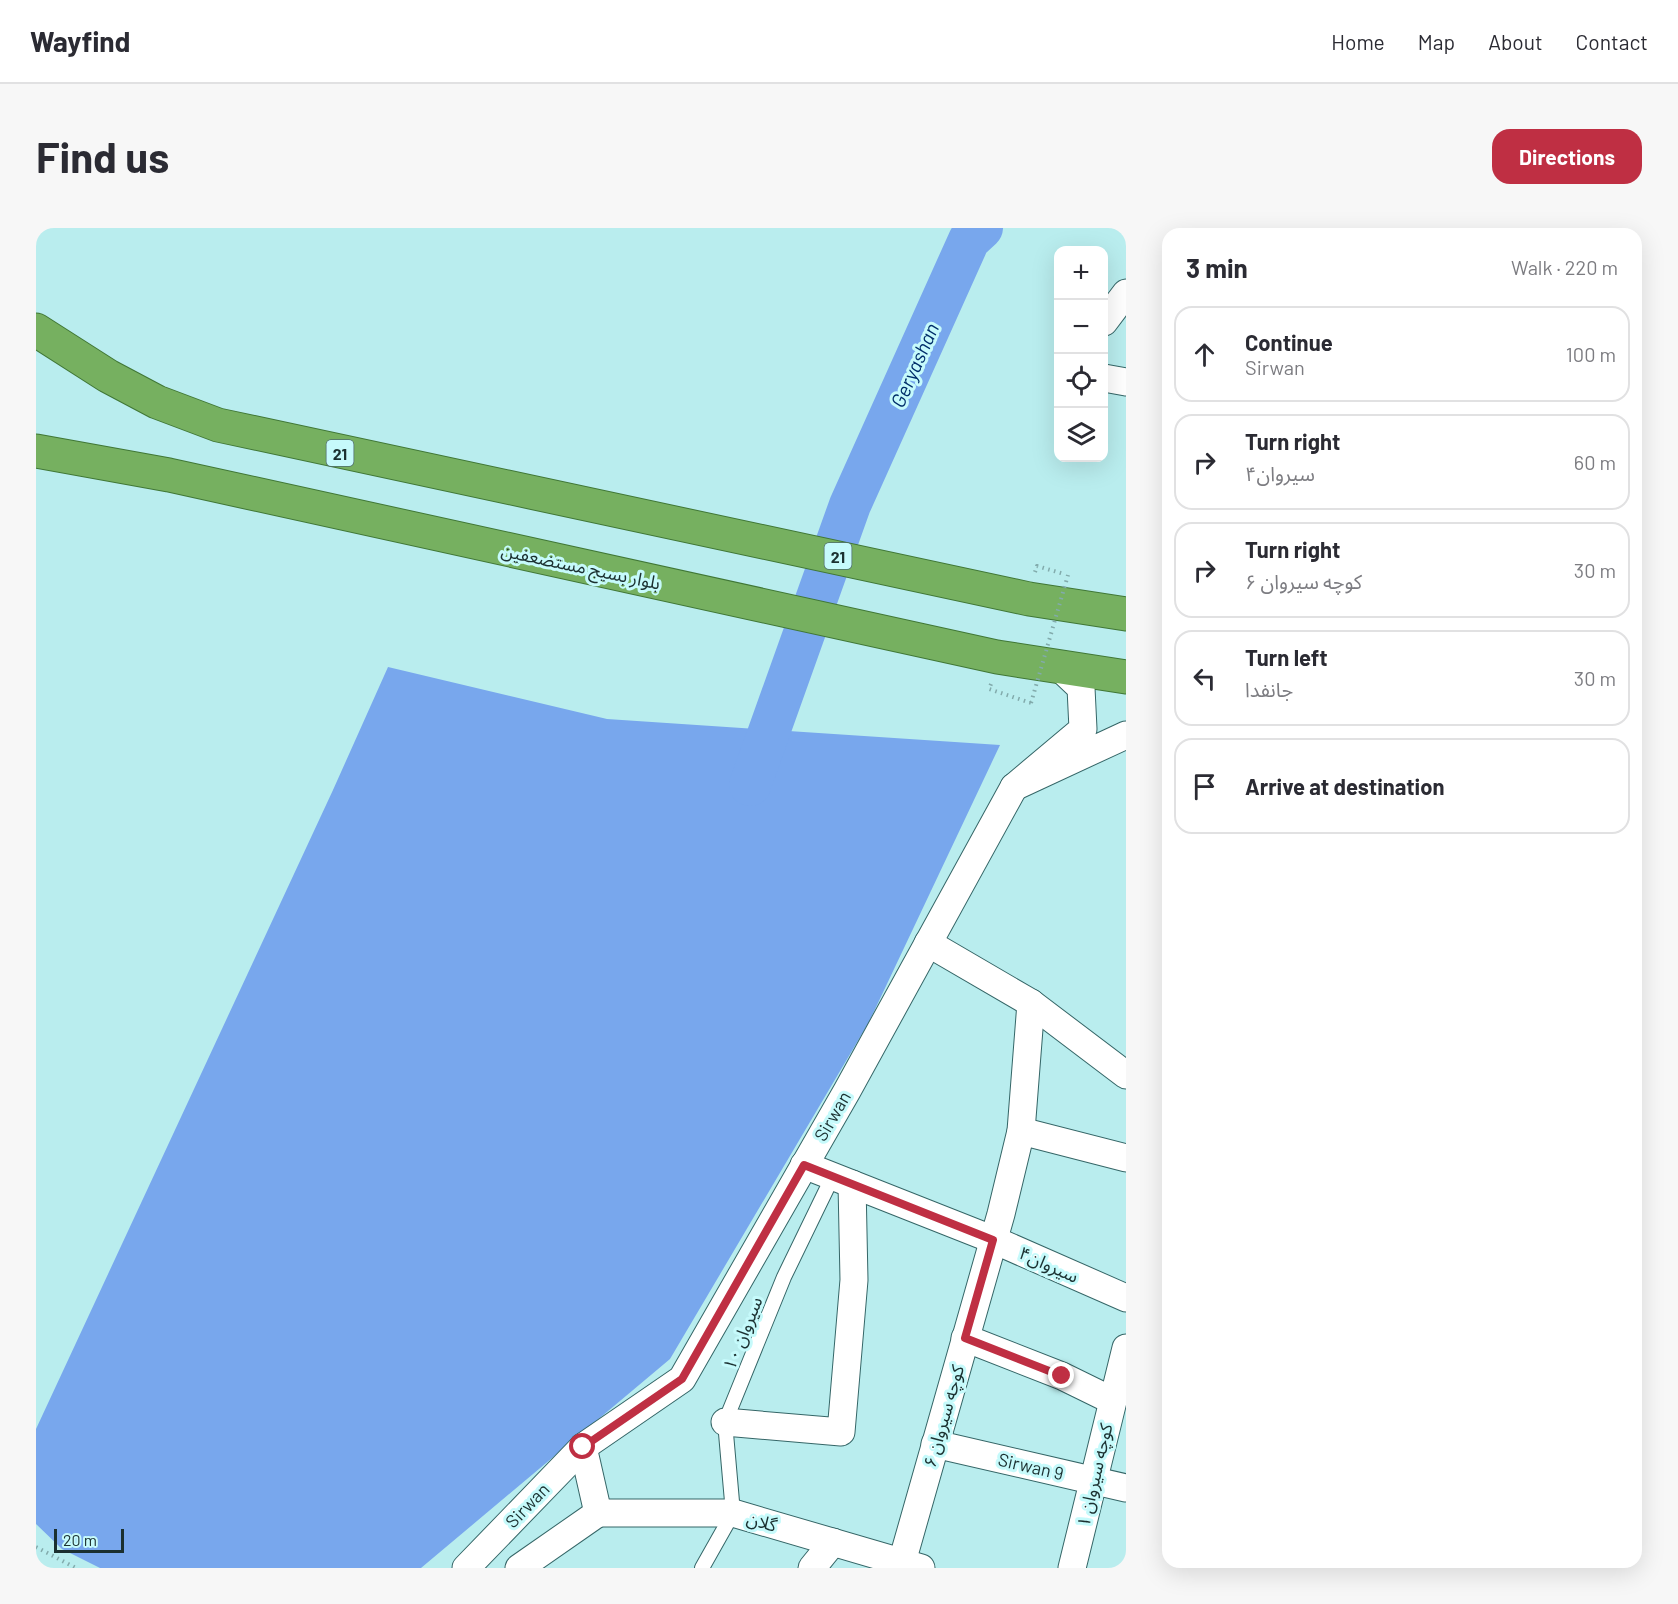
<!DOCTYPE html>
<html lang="en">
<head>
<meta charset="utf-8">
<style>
  :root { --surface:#fff; --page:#f7f7f7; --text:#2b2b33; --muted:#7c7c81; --line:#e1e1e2; --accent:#bf2f43 }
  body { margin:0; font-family:Barlow,"Noto Sans Arabic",sans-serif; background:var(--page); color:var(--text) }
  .controls { position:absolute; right:18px; top:18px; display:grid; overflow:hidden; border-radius:12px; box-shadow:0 6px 24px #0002 }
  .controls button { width:54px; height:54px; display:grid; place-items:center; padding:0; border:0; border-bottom:2px solid var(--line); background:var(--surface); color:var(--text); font:30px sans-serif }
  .scale { position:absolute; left:18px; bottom:15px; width:70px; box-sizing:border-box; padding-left:6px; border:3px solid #1b3030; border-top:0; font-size:16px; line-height:21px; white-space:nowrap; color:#1b3030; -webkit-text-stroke:4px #c6fafb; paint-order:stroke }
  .stop { position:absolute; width:18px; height:18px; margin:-14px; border:4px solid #bf2f43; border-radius:50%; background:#fff }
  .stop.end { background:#bf2f43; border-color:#fff; box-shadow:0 2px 6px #0008 }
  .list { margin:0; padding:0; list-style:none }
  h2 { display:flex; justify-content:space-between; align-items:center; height:78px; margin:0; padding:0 24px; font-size:26px }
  h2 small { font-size:20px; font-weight:400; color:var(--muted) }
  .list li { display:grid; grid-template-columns:39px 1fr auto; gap:18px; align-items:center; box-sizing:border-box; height:96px; margin:0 12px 12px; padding:0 12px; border:2px solid var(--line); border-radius:18px }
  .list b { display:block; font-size:22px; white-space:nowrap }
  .list p { margin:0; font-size:20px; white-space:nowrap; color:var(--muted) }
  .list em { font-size:20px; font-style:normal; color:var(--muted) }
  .icon { flex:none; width:33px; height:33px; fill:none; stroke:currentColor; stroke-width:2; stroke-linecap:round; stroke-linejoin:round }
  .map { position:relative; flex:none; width:1090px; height:1340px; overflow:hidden; border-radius:18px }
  header { display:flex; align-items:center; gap:36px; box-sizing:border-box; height:84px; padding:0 30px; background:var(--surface); border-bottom:2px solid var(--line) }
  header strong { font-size:28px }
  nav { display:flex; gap:33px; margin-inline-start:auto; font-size:21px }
  .intro { display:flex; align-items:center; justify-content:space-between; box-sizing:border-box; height:144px; padding:0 36px }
  h1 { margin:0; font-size:42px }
  .button { padding:15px 27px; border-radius:18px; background:var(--accent); color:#fff; font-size:21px; font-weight:700 }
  main { display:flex; gap:36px; padding:0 36px }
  aside { flex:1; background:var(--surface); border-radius:18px; box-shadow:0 6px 24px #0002 }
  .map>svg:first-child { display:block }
  .water { fill:#78a7ed }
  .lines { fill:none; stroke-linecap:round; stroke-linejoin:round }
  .river { stroke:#78a7ed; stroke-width:42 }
  .service-casing { stroke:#356667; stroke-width:16 }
  .minor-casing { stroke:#356667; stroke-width:29 }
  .trunk-casing { stroke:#407736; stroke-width:35 }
  .path { stroke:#82abac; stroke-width:4; stroke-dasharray:1.5 4.5; stroke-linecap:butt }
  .service { stroke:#fff; stroke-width:14 }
  .minor { stroke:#fff; stroke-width:27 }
  .trunk { stroke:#76b060; stroke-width:33 }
  .path-bridge { stroke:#82abac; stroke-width:4; stroke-dasharray:1.5 4.5; stroke-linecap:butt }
  .route { stroke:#bf2f43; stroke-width:8 }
  .labels { text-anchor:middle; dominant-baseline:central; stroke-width:6; stroke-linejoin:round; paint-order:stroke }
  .shield { fill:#c6fafb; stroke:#4e6d6d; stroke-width:1.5 }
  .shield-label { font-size:16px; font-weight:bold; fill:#1b3030 }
  .street-label { font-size:18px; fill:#1b3030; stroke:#c6fafb }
  .water-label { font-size:20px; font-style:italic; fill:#012e6a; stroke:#c6fafb }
</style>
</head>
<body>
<header>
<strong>Wayfind</strong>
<nav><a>Home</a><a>Map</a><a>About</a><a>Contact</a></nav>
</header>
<div class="intro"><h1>Find us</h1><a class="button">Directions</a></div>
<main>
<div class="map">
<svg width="1090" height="1340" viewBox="0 0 1090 1340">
  <rect width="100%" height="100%" fill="#b9edee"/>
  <!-- water -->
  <path class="water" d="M352 439 571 491 964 517 833 794 634 1131 385 1340H64L26 1321 0 1296V1201L297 562Z"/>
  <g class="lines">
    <!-- river -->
    <path class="river" d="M714 557 814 277 933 12 946 0"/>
    <defs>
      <path id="service" d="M666 1340 697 1285 689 1194 748 1049 797 948"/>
      <g id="minor">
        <path d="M1068 94 1090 65"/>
        <path d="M1068 150 1090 154"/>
        <path d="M1025 441 1045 460 1047 501 978 559 1090 507"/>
        <path d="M892 715 995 775 1090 847"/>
        <path d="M985 903 1090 930"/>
        <path d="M768 937 958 1012 1090 1070"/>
        <path d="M929 1110 1026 1148 1075 1172"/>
        <path d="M689 1194 805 1204 818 1052 816 956"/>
        <path d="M899 1216 1090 1260"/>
        <path d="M547 1219 562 1285"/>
        <path d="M562 1285H697L885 1340"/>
        <path d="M866 1334 965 986 985 903 995 775"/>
        <path d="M430 1340 547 1219 646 1151 811 863 978 559"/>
        <path d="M483 1340 562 1285"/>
        <path d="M776 1340 797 1314"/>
        <path d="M1036 1340 1090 1120"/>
      </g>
      <g id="trunk">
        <path d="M0 102 72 148 121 174 182 197 993 371 1090 386"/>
        <path d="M0 223 133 247 961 429 1090 449"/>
      </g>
    </defs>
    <!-- service casing -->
    <use href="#service" class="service-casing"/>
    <!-- minor casing -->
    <use href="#minor" class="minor-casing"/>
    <!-- trunk casing -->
    <use href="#trunk" class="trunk-casing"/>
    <!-- path -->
    <g class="path">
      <path d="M999 344 1001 338 1028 346"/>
      <path d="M955 456 953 461 995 475"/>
      <path d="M0 1319 40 1340"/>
    </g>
    <!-- service -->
    <use href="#service" class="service"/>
    <!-- minor -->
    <use href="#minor" class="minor"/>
    <!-- trunk -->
    <use href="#trunk" class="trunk"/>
    <!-- path-bridge -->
    <path class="path-bridge" d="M995 475 1032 347"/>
  </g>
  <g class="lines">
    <!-- route -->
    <path class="route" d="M547 1219 646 1151 768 937 957 1012 929 1110 1026 1148"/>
  </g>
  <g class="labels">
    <!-- shield labels -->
    <g class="shield">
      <rect x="290.5" y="212" width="27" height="26" rx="4.5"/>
      <rect x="788.5" y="315" width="27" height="26" rx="4.5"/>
    </g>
    <g class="shield-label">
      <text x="304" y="225">21</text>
      <text x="802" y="328">21</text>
    </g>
    <!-- street labels -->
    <g class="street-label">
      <text transform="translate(545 338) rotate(12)">بلوار بسیج مستضعفین</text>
      <text transform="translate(796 888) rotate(-60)">Sirwan</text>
      <text transform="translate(1013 1036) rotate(24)">سیروان۴</text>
      <text transform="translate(706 1105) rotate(-68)">سیروان ۱۰</text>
      <text transform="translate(907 1188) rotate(-74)">کوچه سیروان ۶</text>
      <text transform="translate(995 1238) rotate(13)">Sirwan 9</text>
      <text transform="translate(1058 1247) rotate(-77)">کوچه سیروان ۱</text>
      <text transform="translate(491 1277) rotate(-46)">Sirwan</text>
      <text transform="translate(726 1293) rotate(16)">گلان</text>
    </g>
    <!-- water labels -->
    <g class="water-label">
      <text transform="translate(878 137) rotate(-66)">Geryashan</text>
    </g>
  </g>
</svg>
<div class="controls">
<button>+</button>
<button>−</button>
<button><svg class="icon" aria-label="locate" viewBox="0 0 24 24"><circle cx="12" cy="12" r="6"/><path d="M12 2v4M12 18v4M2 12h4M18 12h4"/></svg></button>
<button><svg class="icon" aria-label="layers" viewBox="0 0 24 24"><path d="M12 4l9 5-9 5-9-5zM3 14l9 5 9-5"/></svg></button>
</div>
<div class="scale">20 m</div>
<div class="stop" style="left:547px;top:1219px"></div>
<div class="stop end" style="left:1026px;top:1148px"></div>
</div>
<aside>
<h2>3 min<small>Walk · 220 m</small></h2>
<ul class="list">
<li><svg class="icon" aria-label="ahead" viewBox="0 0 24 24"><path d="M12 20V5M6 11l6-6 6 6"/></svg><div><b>Continue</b><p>Sirwan</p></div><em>100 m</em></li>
<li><svg class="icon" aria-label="right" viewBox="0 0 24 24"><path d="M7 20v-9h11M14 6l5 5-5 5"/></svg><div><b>Turn right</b><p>سیروان۴</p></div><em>60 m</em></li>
<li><svg class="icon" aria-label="right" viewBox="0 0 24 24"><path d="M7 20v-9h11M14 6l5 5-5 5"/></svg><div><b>Turn right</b><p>کوچه سیروان ۶</p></div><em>30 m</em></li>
<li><svg class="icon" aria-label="left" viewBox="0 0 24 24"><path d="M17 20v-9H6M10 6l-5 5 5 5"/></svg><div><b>Turn left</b><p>جانفدا</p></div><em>30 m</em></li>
<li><svg class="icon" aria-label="arrive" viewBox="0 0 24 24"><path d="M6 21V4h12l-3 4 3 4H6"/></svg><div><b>Arrive at destination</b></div></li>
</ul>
</aside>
</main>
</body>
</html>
